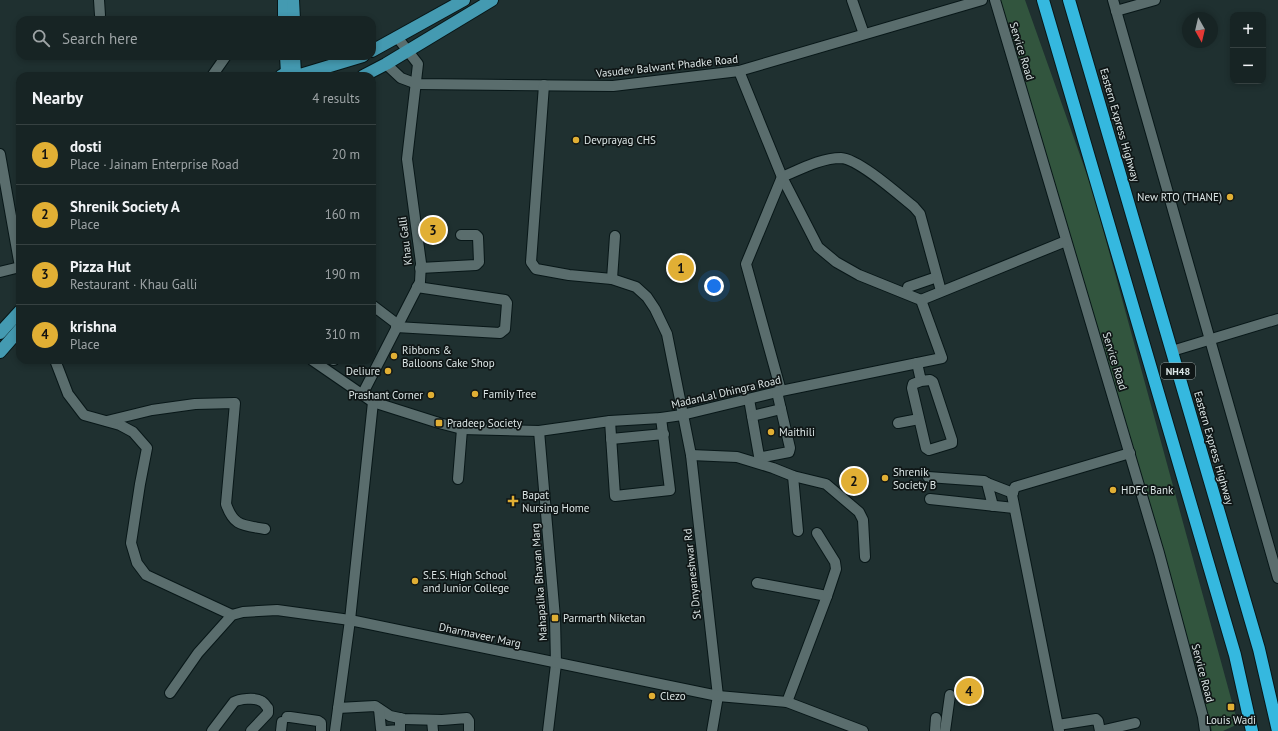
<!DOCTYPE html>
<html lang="en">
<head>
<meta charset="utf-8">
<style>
  :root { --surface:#172424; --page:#243031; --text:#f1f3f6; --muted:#9ea4a6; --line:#364141; --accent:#e1af34 }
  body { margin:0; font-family:"PT Sans",sans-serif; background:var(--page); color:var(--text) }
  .controls { position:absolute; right:12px; top:12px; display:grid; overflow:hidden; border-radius:8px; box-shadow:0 2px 6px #0003 }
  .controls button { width:36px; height:36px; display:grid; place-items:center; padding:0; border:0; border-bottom:1px solid var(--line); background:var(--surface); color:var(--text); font:20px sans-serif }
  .compass { position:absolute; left:1182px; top:12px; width:36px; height:36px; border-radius:50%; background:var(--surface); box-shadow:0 2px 6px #0003; rotate:172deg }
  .you { position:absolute; left:714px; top:286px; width:14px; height:14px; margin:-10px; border:3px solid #fff; border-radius:50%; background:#1a73e8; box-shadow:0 0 0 6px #1a73e833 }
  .badge { display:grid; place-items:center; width:26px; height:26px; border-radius:50%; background:var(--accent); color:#111; font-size:13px; font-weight:700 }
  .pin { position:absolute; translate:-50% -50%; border:2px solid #fff; box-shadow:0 1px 4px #0006 }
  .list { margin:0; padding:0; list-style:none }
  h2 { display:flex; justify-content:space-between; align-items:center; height:52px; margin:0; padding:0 16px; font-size:17px }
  h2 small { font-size:13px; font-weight:400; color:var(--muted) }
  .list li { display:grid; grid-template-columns:26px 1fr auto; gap:12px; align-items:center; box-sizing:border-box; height:60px; padding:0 16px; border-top:1px solid var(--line) }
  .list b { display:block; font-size:15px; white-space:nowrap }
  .list p { margin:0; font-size:13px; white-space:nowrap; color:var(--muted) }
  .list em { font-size:13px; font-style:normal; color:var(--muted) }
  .icon { flex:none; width:22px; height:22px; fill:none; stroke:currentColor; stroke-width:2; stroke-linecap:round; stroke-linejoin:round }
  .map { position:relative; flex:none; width:1278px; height:731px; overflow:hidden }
  .search { position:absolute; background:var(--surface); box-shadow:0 2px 6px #0003; left:16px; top:16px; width:360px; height:44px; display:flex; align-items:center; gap:10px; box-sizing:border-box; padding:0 14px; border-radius:12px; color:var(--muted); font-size:15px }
  .panel { position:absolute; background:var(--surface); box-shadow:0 2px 6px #0003; left:16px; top:72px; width:360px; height:292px; border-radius:12px }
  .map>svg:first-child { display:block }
  .green { fill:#32553e }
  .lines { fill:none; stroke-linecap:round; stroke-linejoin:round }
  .minor-casing { stroke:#081718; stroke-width:12 }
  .major-casing { stroke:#081718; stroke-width:14 }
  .highway-casing { stroke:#081718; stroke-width:14 }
  .minor { stroke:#5a6d6d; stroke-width:10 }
  .major { stroke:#449ab1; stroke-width:12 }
  .highway { stroke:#35b8df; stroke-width:12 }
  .poi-dot { fill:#e1af34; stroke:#0f1616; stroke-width:1.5 }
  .labels { text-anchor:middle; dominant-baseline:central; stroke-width:3.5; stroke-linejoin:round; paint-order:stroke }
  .shield { fill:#0f1616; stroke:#9ea7a7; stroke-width:1 }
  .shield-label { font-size:10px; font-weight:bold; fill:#dbe5e5 }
  .street-label { font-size:11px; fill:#dbe5e5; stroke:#0f1616 }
  .poi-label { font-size:11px; fill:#dbe5e5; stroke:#0f1616; text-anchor:start }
</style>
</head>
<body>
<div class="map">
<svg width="1278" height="731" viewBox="0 0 1278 731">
  <rect width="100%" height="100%" fill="#1f3030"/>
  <!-- green -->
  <path class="green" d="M999 0H1025L1092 189 1238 724 1223 731H1212L1060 202Z"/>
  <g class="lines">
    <defs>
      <g id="minor">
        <path d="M99 0 100 15"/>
        <path d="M852 0 864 34"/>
        <path d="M995 0 1159 553 1203 717 1205 731"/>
        <path d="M1113 0 1278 578"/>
        <path d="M1116 11 1155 0"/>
        <path d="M386 64 401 78 417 84 613 86 739 71 982 0"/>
        <path d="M739 71 782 177 818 247 836 262 859 275 921 300"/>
        <path d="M212 76 226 56"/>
        <path d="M544 85 531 262 536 269 569 275 612 279 636 287 647 297 655 309 667 334 691 455 718 696 712 731"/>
        <path d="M0 154 20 267"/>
        <path d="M420 268 476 265 479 262 478 237 476 235H461"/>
        <path d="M0 272 20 267"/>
        <path d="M612 279 615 236"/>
        <path d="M908 287 937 277"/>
        <path d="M921 300 1066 241"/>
        <path d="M372 305 397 324"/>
        <path d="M396 327 500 333 505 329 507 303 505 300 417 287"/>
        <path d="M1172 351 1278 319"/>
        <path d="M55 360 68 394 84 415 120 425 133 432 147 448 140 484 131 543 137 563 146 575 232 615"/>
        <path d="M312 360 373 402 439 423 462 429 539 431 610 421 661 418 682 415 781 391 942 358 921 300"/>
        <path d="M333 360H334"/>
        <path d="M917 363 921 381 930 380 933 382 952 440V443L929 450 926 448 912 388 913 384 921 381"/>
        <path d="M781 391 746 264 782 177C801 169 821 158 841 158 859 159 899 195 914 207L920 214 941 291"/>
        <path d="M362 395 420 282 421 263 407 159 418 64 397 37"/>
        <path d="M749 399 759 456 763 457 789 452 790 448 777 392"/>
        <path d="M752 416 781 409"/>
        <path d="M107 421 152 410 195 404 235 403 226 504C234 527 243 525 265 529"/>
        <path d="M610 421 615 496 670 490 661 418"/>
        <path d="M898 423 919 419"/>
        <path d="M539 431 555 618 556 664 548 731"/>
        <path d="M611 439 664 434"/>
        <path d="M691 455 737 457 773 468 793 476 826 484 859 512 863 520 865 557"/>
        <path d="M793 476 798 531"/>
        <path d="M928 477 984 481 987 483 993 506"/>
        <path d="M458 479 462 429"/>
        <path d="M987 483 1013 493"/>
        <path d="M930 499 1014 508"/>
        <path d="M817 533 835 562 836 569 827 596"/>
        <path d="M757 583 827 596 787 702"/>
        <path d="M170 693 198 653 232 615 243 612 277 610 350 620 718 696 787 702 863 731"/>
        <path d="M338 708 375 706 390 716 404 719 442 720 467 718 469 721V731"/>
        <path d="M379 709 381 729 383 731"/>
        <path d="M287 717H290L318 721 321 723V731"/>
        <path d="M432 720 433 731"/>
        <path d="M1058 725 1096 719 1098 721 1100 731"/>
        <path d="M212 731 234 702C239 699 255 697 261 701 264 702 266 706 268 708V713L251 731"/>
        <path d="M281 731 282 722"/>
        <path d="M335 731 350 620 373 402"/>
        <path d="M386 731 400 730V718"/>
        <path d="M935 731 936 718"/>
        <path d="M945 731 950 695"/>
        <path d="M1059 731 1012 495 1015 487 1130 453"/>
        <path d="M1100 731 1135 723"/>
      </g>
      <g id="major">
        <path d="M284 0V20"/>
        <path d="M293 0 294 20"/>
        <path d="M372 51 464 0"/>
        <path d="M286 56 287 73"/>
        <path d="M294 56 295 73"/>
        <path d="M300 75 363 56"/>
        <path d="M281 76C288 71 295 71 301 76"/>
        <path d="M363 76 386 64 492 0"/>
        <path d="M0 333 20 311"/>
        <path d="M0 352 20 329"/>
      </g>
      <g id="highway">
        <path d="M1043 0 1235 655 1252 731"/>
        <path d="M1069 0 1259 649 1278 731"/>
      </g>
    </defs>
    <!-- minor casing -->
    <use href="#minor" class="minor-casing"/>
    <!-- major casing -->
    <use href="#major" class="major-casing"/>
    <!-- highway casing -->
    <use href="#highway" class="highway-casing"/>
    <!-- minor -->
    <use href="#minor" class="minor"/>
    <!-- major -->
    <use href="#major" class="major"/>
    <!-- highway -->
    <use href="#highway" class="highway"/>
  </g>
  <!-- markers -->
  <g class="poi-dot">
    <circle cx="576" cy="140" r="4"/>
    <circle cx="1230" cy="197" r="4"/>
    <circle cx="394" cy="356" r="4"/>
    <circle cx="388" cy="371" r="4"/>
    <circle cx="475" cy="394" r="4"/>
    <circle cx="431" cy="395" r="4"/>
    <rect x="435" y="419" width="8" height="8" rx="2"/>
    <circle cx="771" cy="432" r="4"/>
    <circle cx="885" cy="478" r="4"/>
    <circle cx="1113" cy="490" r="4"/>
    <path d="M511 495h4v4h4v4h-4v4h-4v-4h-4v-4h4z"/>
    <circle cx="415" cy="581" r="4"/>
    <rect x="551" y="614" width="8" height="8" rx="2"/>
    <circle cx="652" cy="696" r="4"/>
    <rect x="1227" y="703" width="8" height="8" rx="2"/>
  </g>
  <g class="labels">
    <!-- shield labels -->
    <rect class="shield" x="1161" y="363" width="34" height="16" rx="3"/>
    <g class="shield-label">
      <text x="1178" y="371">NH48</text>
    </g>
    <!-- street labels -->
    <g class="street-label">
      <text transform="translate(1022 51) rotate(73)">Service Road</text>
      <text transform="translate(667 66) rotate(-6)">Vasudev Balwant Phadke Road</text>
      <text transform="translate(1120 125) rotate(74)">Eastern Express Highway</text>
      <text transform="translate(405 241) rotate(-97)">Khau Galli</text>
      <text transform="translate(1115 361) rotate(73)">Service Road</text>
      <text transform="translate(726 392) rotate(-13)">MadanLal Dhingra Road</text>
      <text transform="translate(1214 448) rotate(74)">Eastern Express Highway</text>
      <text transform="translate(692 574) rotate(-96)">St Dnyaneshwar Rd</text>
      <text transform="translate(539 582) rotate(-94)">Mahapalika Bhavan Marg</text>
      <text transform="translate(480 635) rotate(12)">Dharmaveer Marg</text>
      <text transform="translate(1203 673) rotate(75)">Service Road</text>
    </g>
    <!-- poi labels -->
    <g class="poi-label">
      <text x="584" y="140">Devprayag CHS</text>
      <text x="1222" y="197" text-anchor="end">New RTO (THANE)</text>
      <text x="402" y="350">Ribbons &amp;<tspan x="402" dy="13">Balloons Cake Shop</tspan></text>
      <text x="380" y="371" text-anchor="end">Deliure</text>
      <text x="483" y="394">Family Tree</text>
      <text x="423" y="395" text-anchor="end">Prashant Corner</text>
      <text x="447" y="423">Pradeep Society</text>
      <text x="779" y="432">Maithili</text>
      <text x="893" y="472">Shrenik<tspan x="893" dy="13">Society B</tspan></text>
      <text x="1121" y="490">HDFC Bank</text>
      <text x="522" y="495">Bapat<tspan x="522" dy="13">Nursing Home</tspan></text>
      <text x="423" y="575">S.E.S. High School<tspan x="423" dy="13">and Junior College</tspan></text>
      <text x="563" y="618">Parmarth Niketan</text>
      <text x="660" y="696">Clezo</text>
      <text x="1231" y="720" text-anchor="middle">Louis Wadi</text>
    </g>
  </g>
</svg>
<div class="controls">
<button>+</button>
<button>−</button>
</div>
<svg class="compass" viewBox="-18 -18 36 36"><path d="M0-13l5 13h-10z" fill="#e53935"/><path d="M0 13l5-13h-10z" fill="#9ea4a6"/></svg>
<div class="you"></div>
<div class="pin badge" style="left:681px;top:268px">1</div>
<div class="pin badge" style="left:854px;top:481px">2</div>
<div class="pin badge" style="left:433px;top:230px">3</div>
<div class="pin badge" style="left:969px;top:691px">4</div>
<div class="search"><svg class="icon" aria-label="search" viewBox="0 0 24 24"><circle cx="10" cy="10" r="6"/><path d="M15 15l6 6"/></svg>Search here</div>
<section class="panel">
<h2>Nearby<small>4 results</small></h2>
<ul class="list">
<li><span class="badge">1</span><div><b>dosti</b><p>Place · Jainam Enterprise Road</p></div><em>20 m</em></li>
<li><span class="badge">2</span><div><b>Shrenik Society A</b><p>Place</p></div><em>160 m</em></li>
<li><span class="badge">3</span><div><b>Pizza Hut</b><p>Restaurant · Khau Galli</p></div><em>190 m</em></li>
<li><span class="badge">4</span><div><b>krishna</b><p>Place</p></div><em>310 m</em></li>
</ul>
</section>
</div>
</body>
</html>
